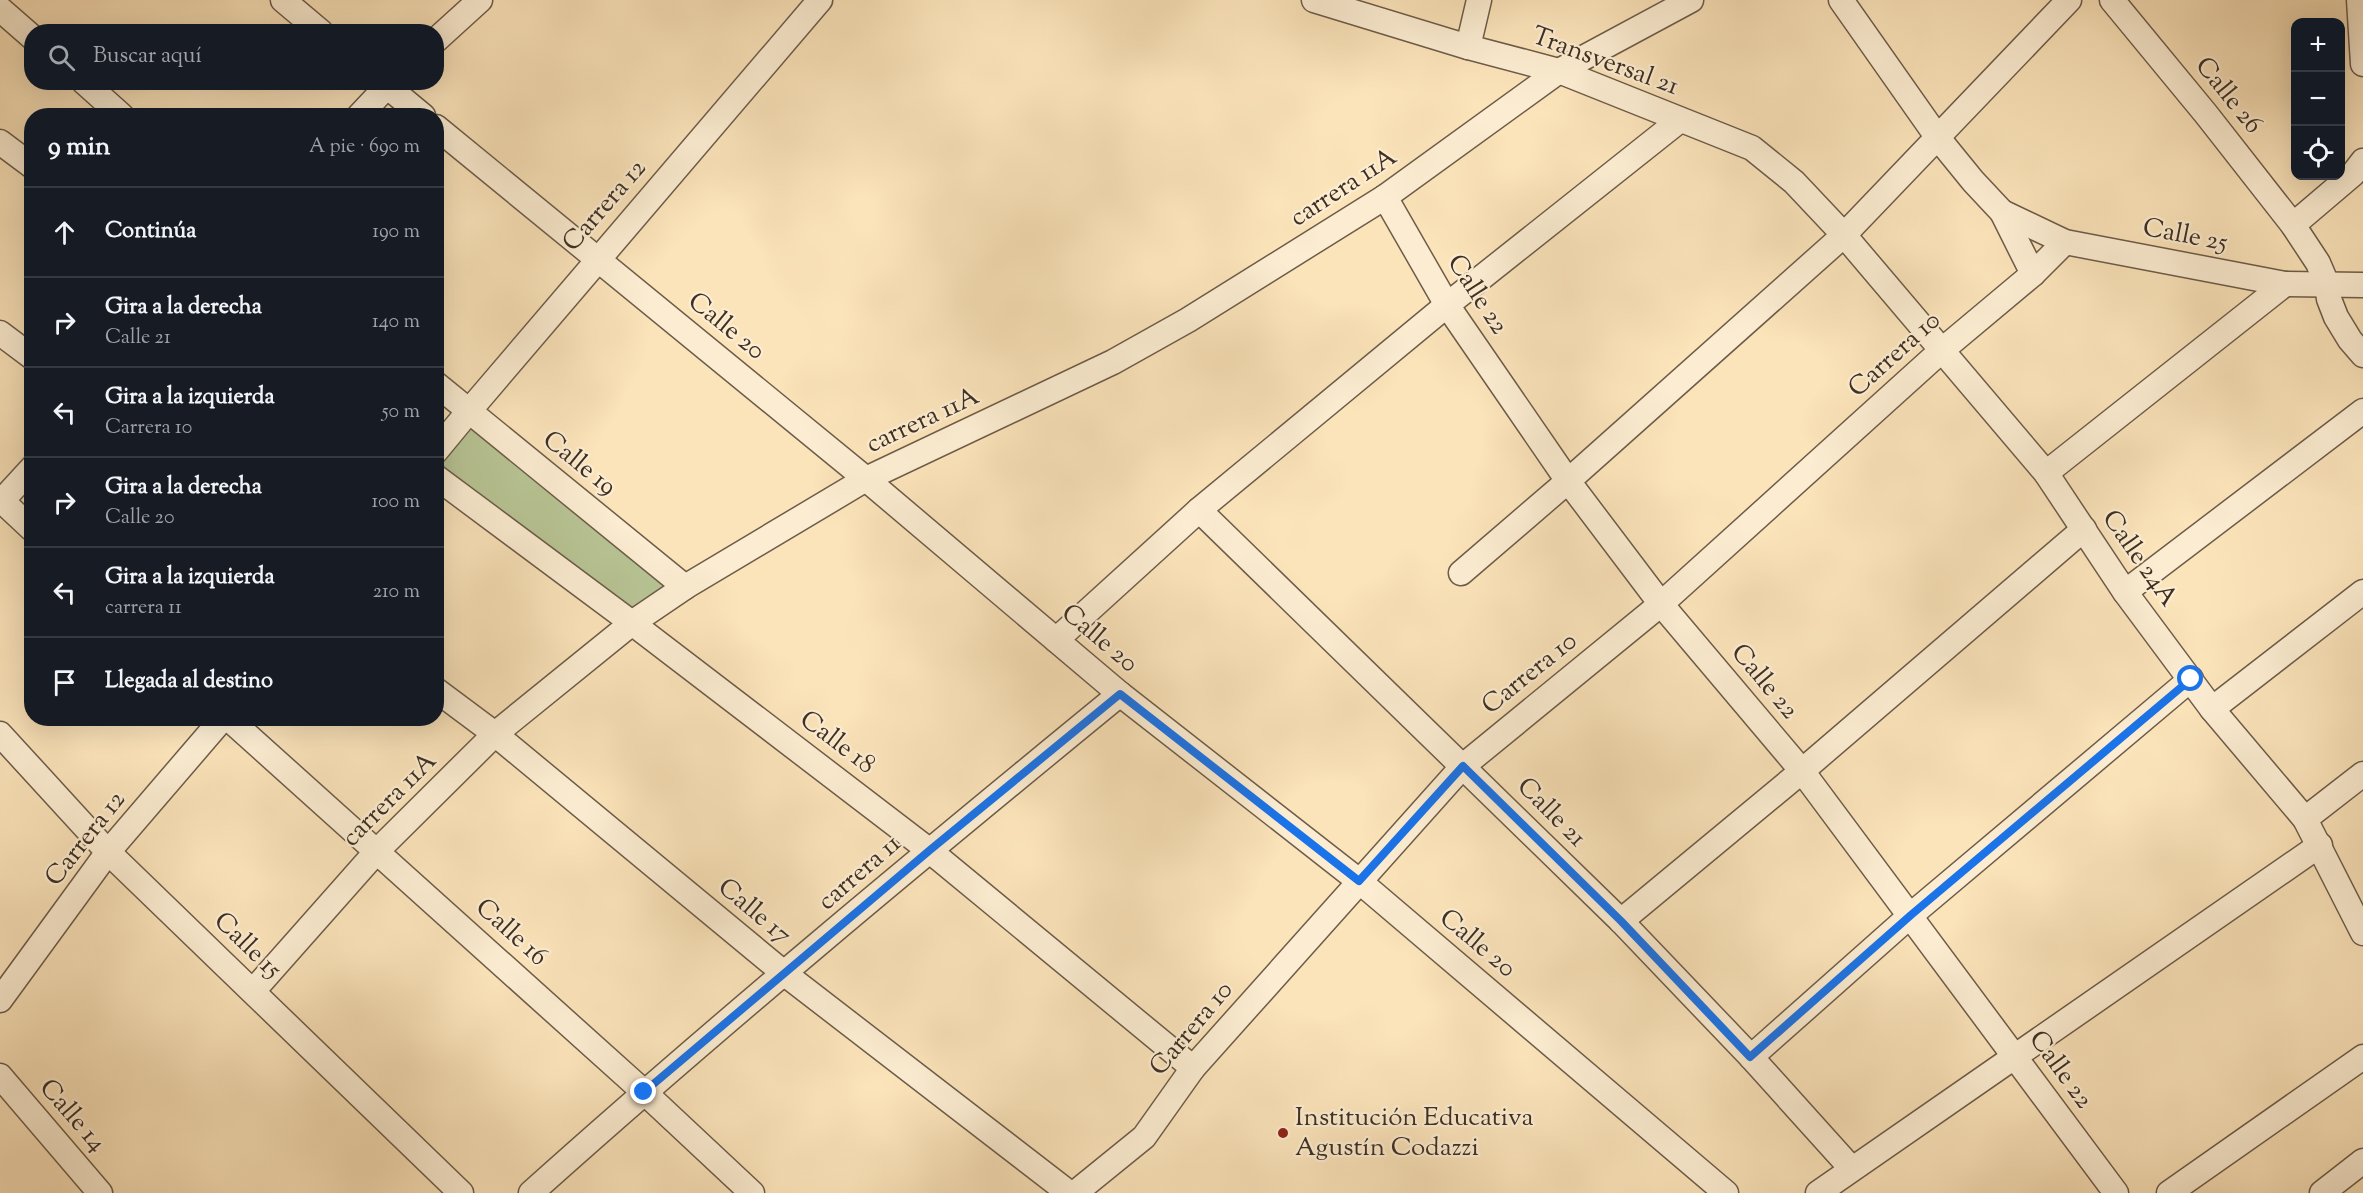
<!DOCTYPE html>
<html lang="es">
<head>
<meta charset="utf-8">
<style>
  :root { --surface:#171b24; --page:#20242c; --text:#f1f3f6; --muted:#9ea1a6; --line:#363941 }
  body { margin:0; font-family:"Sorts Mill Goudy",serif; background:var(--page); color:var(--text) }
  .controls { position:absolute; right:18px; top:18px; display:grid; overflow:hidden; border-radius:12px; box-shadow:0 6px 24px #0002 }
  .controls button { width:54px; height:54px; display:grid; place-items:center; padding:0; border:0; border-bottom:2px solid var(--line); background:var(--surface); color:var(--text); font:30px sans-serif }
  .stop { position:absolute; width:18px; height:18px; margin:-14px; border:4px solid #1a73e8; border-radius:50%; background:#fff }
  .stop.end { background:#1a73e8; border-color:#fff; box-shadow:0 2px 6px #0008 }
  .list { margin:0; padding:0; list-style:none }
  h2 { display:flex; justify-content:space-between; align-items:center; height:78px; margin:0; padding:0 24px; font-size:26px }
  h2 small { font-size:20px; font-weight:400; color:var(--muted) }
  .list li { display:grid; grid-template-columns:39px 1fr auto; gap:18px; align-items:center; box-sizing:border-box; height:90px; padding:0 24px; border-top:2px solid var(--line) }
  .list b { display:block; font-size:22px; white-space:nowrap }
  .list p { margin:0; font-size:20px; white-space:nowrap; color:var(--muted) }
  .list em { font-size:20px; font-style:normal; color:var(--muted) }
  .icon { flex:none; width:33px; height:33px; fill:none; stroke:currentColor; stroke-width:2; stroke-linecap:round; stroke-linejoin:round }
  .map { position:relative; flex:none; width:2363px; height:1193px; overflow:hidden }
  .search { position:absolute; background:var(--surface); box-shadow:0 6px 24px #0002; left:24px; top:24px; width:420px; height:66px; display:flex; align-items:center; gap:15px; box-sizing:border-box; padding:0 21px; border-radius:24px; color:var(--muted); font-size:22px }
  .panel { position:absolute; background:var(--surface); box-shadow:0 6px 24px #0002; left:24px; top:108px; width:420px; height:618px; border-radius:24px }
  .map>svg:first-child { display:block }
  .green { fill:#b8c595; stroke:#7b7a5c; stroke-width:1.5 }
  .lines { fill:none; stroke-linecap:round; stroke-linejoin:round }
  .street-casing { stroke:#6d5c49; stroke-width:27 }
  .street { stroke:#fcedd2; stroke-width:24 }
  .route { stroke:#1a73e8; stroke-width:8 }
  .poi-dot { fill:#8f2418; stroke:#fcedd2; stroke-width:2 }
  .labels { text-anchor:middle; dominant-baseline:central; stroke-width:4.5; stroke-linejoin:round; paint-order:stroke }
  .street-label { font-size:26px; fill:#3e2f23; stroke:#fcedd2 }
  .poi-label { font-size:26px; fill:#3e2f23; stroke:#fcedd2; text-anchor:start }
</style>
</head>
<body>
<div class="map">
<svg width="2363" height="1193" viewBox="0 0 2363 1193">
  <rect width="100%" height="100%" fill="#fbe3ba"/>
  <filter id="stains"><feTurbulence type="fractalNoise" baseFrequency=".00333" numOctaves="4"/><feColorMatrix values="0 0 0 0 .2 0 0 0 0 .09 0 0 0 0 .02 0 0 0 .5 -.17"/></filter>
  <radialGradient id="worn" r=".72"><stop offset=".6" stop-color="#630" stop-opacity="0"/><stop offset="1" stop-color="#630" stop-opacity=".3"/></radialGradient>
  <!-- green -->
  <path class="green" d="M469 419 676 588 631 616 437 468 436 461Z"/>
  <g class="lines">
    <defs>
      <g id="street">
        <path d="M283 0 321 32"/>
        <path d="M1314 0 1468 47 1559 71 1752 148 1794 182 1844 235 2046 473 2125 592 2212 709 2305 819 2363 933"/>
        <path d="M1841 0 1938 138 1973 181 2002 212 2033 274"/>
        <path d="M2112 0 2206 114 2293 225 2318 263 2327 284 2329 299 2336 317 2350 340 2363 355"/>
        <path d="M2359 0 2363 64"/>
        <path d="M0 9 32 37"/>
        <path d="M436 40 480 0"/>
        <path d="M1468 47 1479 0"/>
        <path d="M84 82 122 116"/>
        <path d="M382 82 423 116"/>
        <path d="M359 116 391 82"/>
        <path d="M436 127 866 479 1120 694 1359 881 1726 1193"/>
        <path d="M0 142 32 166"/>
        <path d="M1385 197 1447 305 1568 481 1661 604 1802 771 2116 1193"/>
        <path d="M2002 212 2065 242 2285 284 2363 285"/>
        <path d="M2293 225 2353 174 2363 161"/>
        <path d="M0 333 32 357"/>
        <path d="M436 384 685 587"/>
        <path d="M436 451 469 411 820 0"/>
        <path d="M2046 473 2285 284"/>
        <path d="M436 477 632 623 930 851 1193 1068"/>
        <path d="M0 499 32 529"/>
        <path d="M0 503 32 468"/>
        <path d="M1199 510 1621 921 1751 1057 1851 1168"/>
        <path d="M1461 573 1568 481 1844 235 2069 0"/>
        <path d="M2125 592 2363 411"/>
        <path d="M1056 640 1199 510 1447 305 1680 120"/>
        <path d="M436 690 495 734 785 974 1069 1193"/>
        <path d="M2212 709 2363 592"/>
        <path d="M228 718 644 1092 752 1193"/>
        <path d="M0 734 108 852 461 1193"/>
        <path d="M2305 819 2363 774"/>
        <path d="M1621 921 1802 771 2084 529"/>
        <path d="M253 991 377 851 495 734 632 623 685 587 866 479 1113 362 1188 320 1385 197 1559 71 1691 0"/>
        <path d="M0 1000 108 852 223 718"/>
        <path d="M1751 1057 1911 915 2191 679"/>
        <path d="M0 1076 100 1193"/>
        <path d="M531 1193C723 1021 921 857 1120 694"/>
        <path d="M1075 1193 1144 1137 1193 1068 1463 766 1661 604 1941 351 2033 274 2065 242"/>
        <path d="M1818 1193 2320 845"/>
        <path d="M2169 1193 2363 1057"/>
        <path d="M2322 1193 2363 1161"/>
      </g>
    </defs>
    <!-- street casing -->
    <use href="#street" class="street-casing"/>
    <!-- street -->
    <use href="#street" class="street"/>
  </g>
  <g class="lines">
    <!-- route -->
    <path class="route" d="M644 1092 930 850 1120 694 1359 881 1463 766 1621 921 1750 1057 1911 915 2191 679"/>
  </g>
  <!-- markers -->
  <circle class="poi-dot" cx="1283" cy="1133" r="6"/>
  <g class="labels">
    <!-- street labels -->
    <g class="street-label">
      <text transform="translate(1605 62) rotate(20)">Transversal 21</text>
      <text transform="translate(2228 96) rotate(51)">Calle 26</text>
      <text transform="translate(1344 188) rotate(-33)">carrera 11A</text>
      <text transform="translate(605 206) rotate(-49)">Carrera 12</text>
      <text transform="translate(2185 236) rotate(11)">Calle 25</text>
      <text transform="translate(1477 295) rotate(57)">Calle 22</text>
      <text transform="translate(726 327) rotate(39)">Calle 20</text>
      <text transform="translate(1895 355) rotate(-42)">Carrera 10</text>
      <text transform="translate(923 421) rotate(-25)">carrera 11A</text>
      <text transform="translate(579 464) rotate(39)">Calle 19</text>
      <text transform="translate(2139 559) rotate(55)">Calle 24A</text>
      <text transform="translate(1099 639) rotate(40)">Calle 20</text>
      <text transform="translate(1530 674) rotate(-39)">Carrera 10</text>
      <text transform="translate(1764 682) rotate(50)">Calle 22</text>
      <text transform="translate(837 743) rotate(37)">Calle 18</text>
      <text transform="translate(390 800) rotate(-45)">carrera 11A</text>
      <text transform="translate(1551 813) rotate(45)">Calle 21</text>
      <text transform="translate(86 839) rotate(-52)">Carrera 12</text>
      <text transform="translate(860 873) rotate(-41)">carrera 11</text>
      <text transform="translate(754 912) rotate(40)">Calle 17</text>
      <text transform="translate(511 933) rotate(42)">Calle 16</text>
      <text transform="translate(1477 944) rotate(40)">Calle 20</text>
      <text transform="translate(247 946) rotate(44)">Calle 15</text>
      <text transform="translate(1192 1029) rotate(-50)">Carrera 10</text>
      <text transform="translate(2060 1070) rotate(54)">Calle 22</text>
      <text transform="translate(72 1116) rotate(49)">Calle 14</text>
    </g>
    <!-- poi labels -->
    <g class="poi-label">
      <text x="1295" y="1118">Institución Educativa<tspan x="1295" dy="30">Agustín Codazzi</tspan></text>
    </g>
  </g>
  <rect width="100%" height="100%" filter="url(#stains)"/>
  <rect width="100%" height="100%" fill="url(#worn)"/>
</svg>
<div class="controls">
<button>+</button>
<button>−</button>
<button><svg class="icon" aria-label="locate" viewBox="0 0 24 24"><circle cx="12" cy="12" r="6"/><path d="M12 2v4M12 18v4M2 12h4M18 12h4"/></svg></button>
</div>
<div class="stop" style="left:2191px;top:679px"></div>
<div class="stop end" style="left:644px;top:1092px"></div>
<div class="search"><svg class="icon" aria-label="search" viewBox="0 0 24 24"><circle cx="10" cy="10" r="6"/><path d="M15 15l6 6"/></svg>Buscar aquí</div>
<section class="panel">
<h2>9 min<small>A pie · 690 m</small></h2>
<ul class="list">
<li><svg class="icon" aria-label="ahead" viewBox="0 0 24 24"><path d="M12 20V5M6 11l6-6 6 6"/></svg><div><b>Continúa</b></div><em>190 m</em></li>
<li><svg class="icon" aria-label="right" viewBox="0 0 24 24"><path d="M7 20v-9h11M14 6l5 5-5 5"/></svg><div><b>Gira a la derecha</b><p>Calle 21</p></div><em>140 m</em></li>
<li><svg class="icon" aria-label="left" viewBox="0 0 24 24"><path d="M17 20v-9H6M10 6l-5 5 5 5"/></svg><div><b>Gira a la izquierda</b><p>Carrera 10</p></div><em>50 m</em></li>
<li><svg class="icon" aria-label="right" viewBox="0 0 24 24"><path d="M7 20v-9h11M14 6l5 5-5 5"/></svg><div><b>Gira a la derecha</b><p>Calle 20</p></div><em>100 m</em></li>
<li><svg class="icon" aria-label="left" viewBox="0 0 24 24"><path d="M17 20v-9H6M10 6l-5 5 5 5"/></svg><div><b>Gira a la izquierda</b><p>carrera 11</p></div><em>210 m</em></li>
<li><svg class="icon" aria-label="arrive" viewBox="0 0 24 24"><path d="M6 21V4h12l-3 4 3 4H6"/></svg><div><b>Llegada al destino</b></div></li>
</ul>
</section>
</div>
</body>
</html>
